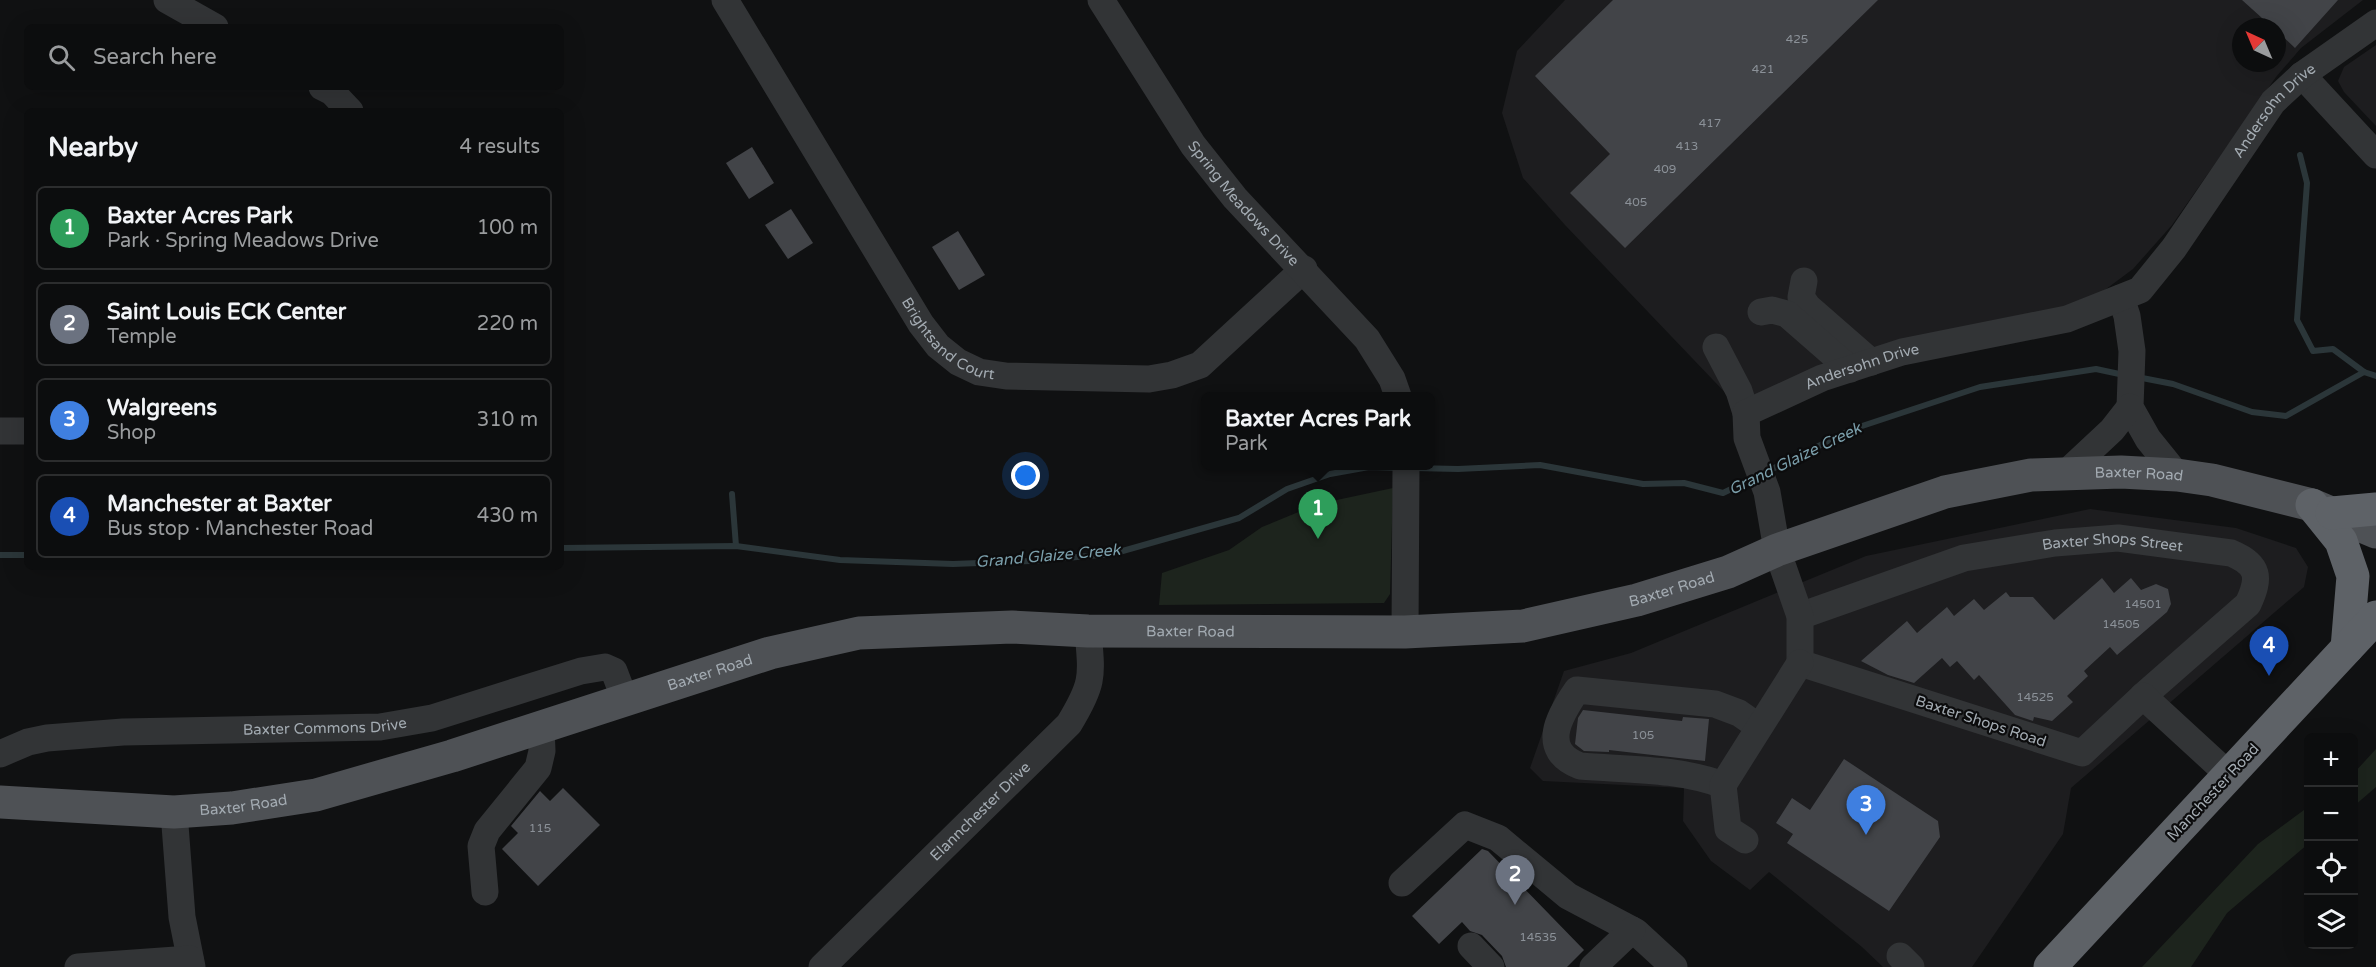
<!DOCTYPE html>
<html lang="en">
<head>
<meta charset="utf-8">
<style>
  :root { --surface:#0c0d0e; --page:#151617; --text:#f1f3f6; --muted:#9a9c9e; --line:#2c2d2e; --accent:#b45309 }
  body { margin:0; font-family:"Varela Round",sans-serif; background:var(--page); color:var(--text) }
  .controls { position:absolute; right:18px; bottom:18px; display:grid; overflow:hidden; border-radius:9px; box-shadow:0 6px 24px #0002 }
  .controls button { width:54px; height:54px; display:grid; place-items:center; padding:0; border:0; border-bottom:2px solid var(--line); background:var(--surface); color:var(--text); font:30px sans-serif }
  .compass { position:absolute; left:2232px; top:18px; width:54px; height:54px; border-radius:50%; background:var(--surface); box-shadow:0 6px 24px #0002; rotate:316deg }
  .you { position:absolute; left:1026px; top:476px; width:21px; height:21px; margin:-15px; border:4px solid #fff; border-radius:50%; background:#1a73e8; box-shadow:0 0 0 9px #1a73e833 }
  .badge { display:grid; place-items:center; width:39px; height:39px; border-radius:50%; background:var(--accent); color:#fff; font-size:20px; font-weight:700 }
  .pin { position:absolute; translate:-50% -50px; filter:drop-shadow(0 2px 3px #0008) }
  .pin::after { content:''; position:absolute; top:32px; width:21px; height:18px; background:inherit; clip-path:polygon(0 0,100% 0,50% 100%) }
  .popup { position:absolute; left:1201px; top:392px; width:234px; height:78px; box-sizing:border-box; display:grid; place-content:center; border-radius:9px; background:var(--surface); filter:drop-shadow(0 2px 4px #0005); font-size:20px; white-space:nowrap; color:var(--muted) }
  .popup b { font-size:22px; color:var(--text) }
  .popup::after { content:''; position:absolute; left:50%; top:100%; margin-left:-12px; border:12px solid transparent; border-top-color:var(--surface) }
  .list { margin:0; padding:0; list-style:none }
  h2 { display:flex; justify-content:space-between; align-items:center; height:78px; margin:0; padding:0 24px; font-size:26px }
  h2 small { font-size:20px; font-weight:400; color:var(--muted) }
  .list li { display:grid; grid-template-columns:39px 1fr auto; gap:18px; align-items:center; box-sizing:border-box; height:84px; margin:0 12px 12px; padding:0 12px; border:2px solid var(--line); border-radius:9px }
  .list b { display:block; font-size:22px; white-space:nowrap }
  .list p { margin:0; font-size:20px; white-space:nowrap; color:var(--muted) }
  .list em { font-size:20px; font-style:normal; color:var(--muted) }
  .icon { flex:none; width:33px; height:33px; fill:none; stroke:currentColor; stroke-width:2; stroke-linecap:round; stroke-linejoin:round }
  .map { position:relative; flex:none; width:2376px; height:967px; overflow:hidden }
  .search { position:absolute; background:var(--surface); box-shadow:0 6px 24px #0002; left:24px; top:24px; width:540px; height:66px; display:flex; align-items:center; gap:15px; box-sizing:border-box; padding:0 21px; border-radius:9px; color:var(--muted); font-size:22px }
  .panel { position:absolute; background:var(--surface); box-shadow:0 6px 24px #0002; left:24px; top:108px; width:540px; height:462px; border-radius:9px }
  .map>svg:first-child { display:block }
  .built { fill:#1d1d1f; fill-rule:evenodd }
  .green { fill:#1d241d }
  .lines { fill:none; stroke-linecap:round; stroke-linejoin:round }
  .stream { stroke:#2b3639; stroke-width:6 }
  .building { fill:#424448 }
  .minor { stroke:#323436; stroke-width:27 }
  .major { stroke:#4e5155; stroke-width:33 }
  .highway { stroke:#5e6267; stroke-width:33 }
  .labels { text-anchor:middle; dominant-baseline:central; stroke-width:4.5; stroke-linejoin:round; paint-order:stroke }
  .number-label { font-size:12px; fill:#8b9198 }
  .street-label { font-size:15px; fill:#a3abb2; stroke:#0c0c0d }
  .water-label { font-size:16px; font-style:italic; fill:#7b9fab; stroke:#0c0c0d }
</style>
</head>
<body>
<div class="map">
<svg width="2376" height="967" viewBox="0 0 2376 967">
  <rect width="100%" height="100%" fill="#101112"/>
  <!-- built -->
  <g class="built">
    <path d="M1565 0H2363L2301 48 2276 77 2172 225 2133 269 2090 301 1735 403 1565 225 1523 178 1502 113 1517 51ZM2241 27H2277V63H2241Z"/>
    <path d="M2376 45V126L2344 92 2338 81 2344 67Z"/>
    <path d="M2090 509 2236 528 2296 548 2308 567 2304 587 2071 788 2063 834 1972 967H1883L1862 947 1769 872 1750 890 1711 861 1683 821 1684 788 1543 781 1530 768 1564 671 1631 653 1866 556Z"/>
  </g>
  <!-- green -->
  <g class="green">
    <path d="M1393 488 1390 594 1384 603 1159 605 1162 573 1229 550 1262 527 1318 504Z"/>
    <path d="M2376 749V787L2354 806V773Z"/>
    <path d="M2308 807V844L2227 913 2191 967H2142L2258 844Z"/>
  </g>
  <g class="lines">
    <!-- stream -->
    <g class="stream">
      <path d="M2300 155 2307 183 2297 320 2313 351 2333 349 2364 372"/>
      <path d="M2137 377 2173 384 2252 412 2286 416 2364 372 2376 376"/>
      <path d="M1414 468 1458 469 1540 465 1643 484 1684 483 1723 493 1754 478"/>
      <path d="M1766 472 1853 429 1980 387 2096 369 2124 375"/>
      <path d="M732 494 736 546"/>
      <path d="M561 548 736 546 840 560 953 564 1031 561 1112 554 1239 518 1287 489 1330 474 1369 467 1401 468"/>
      <path d="M0 555H27"/>
    </g>
  </g>
  <!-- building -->
  <g class="building">
    <path d="M1613 0H1878L1625 248 1570 193 1610 154 1535 76Z"/>
    <path d="M2242 0H2338L2295 48 2277 31V27H2272Z"/>
    <path d="M752 147 774 183 749 199 726 163Z"/>
    <path d="M791 209 813 243 788 259 765 225Z"/>
    <path d="M958 231 985 275 959 290 932 247Z"/>
    <path d="M2102 578 2114 593 2131 578 2141 590 2156 584 2168 589 2171 604 2167 612 2117 655 2110 647 2084 671 2088 676 2067 696 2073 702 2052 721 2034 717 2033 721 2015 715 1979 675 1974 680 1957 661 1950 667 1942 658 1914 683 1888 675 1861 661 1907 621 1917 633 1947 607 1954 616 1974 599 1984 610 2006 592 2010 597H2033L2054 620Z"/>
    <path d="M1583 710 1682 721 1683 717 1709 719 1705 761 1609 750V752L1584 751 1575 744 1578 718Z"/>
    <path d="M1844 759 1938 821 1940 837 1889 911 1787 843 1793 834 1776 823 1792 798 1810 810Z"/>
    <path d="M563 788 600 825 538 886 502 849 518 833 511 826 540 791 550 801Z"/>
    <path d="M1482 849 1488 851 1584 950 1567 967H1506L1502 956 1482 935 1470 931 1462 922 1439 944 1412 916Z"/>
  </g>
  <g class="lines">
    <!-- minor -->
    <g class="minor">
      <path d="M167 0 215 27"/>
      <path id="s1" d="M725 0 921 324 938 346 958 362 979 372 1006 376 1149 379 1172 375 1200 365 1304 269"/>
      <path id="s2" d="M1101 0 1193 145 1235 198 1367 339 1392 379 1398 396"/>
      <path d="M2302 75 2376 155"/>
      <path d="M322 87 332 92 350 111"/>
      <path d="M1804 281 1801 297 1808 307 1871 362"/>
      <path d="M2121 298 2127 316 2132 351 2130 407 2148 439 2177 475"/>
      <path d="M1761 312 1772 310 1787 314 1850 369"/>
      <path d="M1716 347 1739 391 1746 413"/>
      <path d="M0 431H27"/>
      <path d="M2067 472 2112 430 2130 407"/>
      <path id="s3" d="M1800 616 1964 558 2055 543 2118 538 2231 553C2260 565 2260 578 2248 604L2143 696"/>
      <path d="M1405 632 1406 466"/>
      <path id="s4" d="M0 754 28 742 47 738 123 732 380 727 432 718 581 671 605 667 614 671 625 700"/>
      <path id="s5" d="M2229 775 2143 696 2082 753 1800 663V616L1777 550 1767 492 1747 438 1746 413 1822 378 1902 352 2067 319 2140 290 2174 248 2273 102 2302 75 2376 23"/>
      <path d="M1723 785C1677 768 1628 770 1580 766 1539 750 1559 716 1577 690L1715 704 1739 713 1759 727"/>
      <path d="M174 812 182 917 192 967"/>
      <path d="M1745 840 1728 829 1723 785 1800 663"/>
      <path d="M1402 883 1465 825 1498 838 1568 896 1636 932 1674 967"/>
      <path d="M485 892 481 846 487 831 538 768 542 751 541 727"/>
      <path d="M1471 946 1491 967"/>
      <path d="M1900 956 1911 967"/>
      <path d="M78 967 190 959"/>
      <path id="s6" d="M822 967 1069 724C1094 683 1092 677 1088 631"/>
      <path d="M1593 967 1632 930"/>
    </g>
    <!-- major -->
    <path class="major" id="s7" d="M0 802 174 812 232 808 316 795 452 756 770 653 859 633 1012 627 1088 631 1405 632 1523 626 1637 600 1728 572 1777 550 1945 492 2031 475 2121 472 2177 475 2212 480 2312 505 2376 532"/>
    <!-- highway -->
    <g class="highway">
      <path d="M2312 505 2341 541 2353 576 2347 648"/>
      <path d="M2332 513 2376 509"/>
      <path d="M2050 967 2376 617"/>
    </g>
  </g>
  <g class="labels">
    <!-- number labels -->
    <g class="number-label">
      <text x="1797" y="39">425</text>
      <text x="1763" y="69">421</text>
      <text x="1710" y="123">417</text>
      <text x="1687" y="146">413</text>
      <text x="1665" y="169">409</text>
      <text x="1636" y="202">405</text>
      <text x="2143" y="604">14501</text>
      <text x="2121" y="624">14505</text>
      <text x="2035" y="697">14525</text>
      <text x="1643" y="735">105</text>
      <text x="540" y="828">115</text>
      <text x="1538" y="937">14535</text>
    </g>
    <!-- street labels -->
    <g class="street-label">
      <text stroke="none"><textPath href="#s5" startOffset="1394">Andersohn Drive</textPath></text>
      <text stroke="none"><textPath href="#s2" startOffset="249">Spring Meadows Drive</textPath></text>
      <text stroke="none"><textPath href="#s1" startOffset="410">Brightsand Court</textPath></text>
      <text stroke="none"><textPath href="#s5" startOffset="880">Andersohn Drive</textPath></text>
      <text stroke="none"><textPath href="#s7" startOffset="2188">Baxter Road</textPath></text>
      <text stroke="none"><textPath href="#s3" startOffset="324">Baxter Shops Street</textPath></text>
      <text stroke="none"><textPath href="#s7" startOffset="1702">Baxter Road</textPath></text>
      <text stroke="none"><textPath href="#s7" startOffset="1216">Baxter Road</textPath></text>
      <text stroke="none"><textPath href="#s7" startOffset="730">Baxter Road</textPath></text>
      <text transform="translate(1981 721) rotate(18)">Baxter Shops Road</text>
      <text stroke="none"><textPath href="#s4" startOffset="328">Baxter Commons Drive</textPath></text>
      <text transform="translate(2213 792) rotate(-47)">Manchester Road</text>
      <text stroke="none"><textPath href="#s7" startOffset="244">Baxter Road</textPath></text>
      <text stroke="none"><textPath href="#s6" startOffset="222">Elannchester Drive</textPath></text>
    </g>
    <!-- water labels -->
    <g class="water-label">
      <text transform="translate(1795 459) rotate(-26)">Grand Glaize Creek</text>
      <text transform="translate(1048 556) rotate(-5)">Grand Glaize Creek</text>
    </g>
  </g>
</svg>
<div class="controls">
<button>+</button>
<button>−</button>
<button><svg class="icon" aria-label="locate" viewBox="0 0 24 24"><circle cx="12" cy="12" r="6"/><path d="M12 2v4M12 18v4M2 12h4M18 12h4"/></svg></button>
<button><svg class="icon" aria-label="layers" viewBox="0 0 24 24"><path d="M12 4l9 5-9 5-9-5zM3 14l9 5 9-5"/></svg></button>
</div>
<svg class="compass" viewBox="-18 -18 36 36"><path d="M0-13l5 13h-10z" fill="#e53935"/><path d="M0 13l5-13h-10z" fill="#9a9c9e"/></svg>
<div class="you"></div>
<div class="pin badge" style="left:1318px;top:539px;background:#2e9e5b">1</div>
<div class="popup"><b>Baxter Acres Park</b>Park</div>
<div class="pin badge" style="left:1515px;top:905px;background:#6b7280">2</div>
<div class="pin badge" style="left:1866px;top:835px;background:#3f7fe0">3</div>
<div class="pin badge" style="left:2269px;top:676px;background:#1a4fb4">4</div>
<div class="search"><svg class="icon" aria-label="search" viewBox="0 0 24 24"><circle cx="10" cy="10" r="6"/><path d="M15 15l6 6"/></svg>Search here</div>
<section class="panel">
<h2>Nearby<small>4 results</small></h2>
<ul class="list">
<li><span class="badge" style="background:#2e9e5b">1</span><div><b>Baxter Acres Park</b><p>Park · Spring Meadows Drive</p></div><em>100 m</em></li>
<li><span class="badge" style="background:#6b7280">2</span><div><b>Saint Louis ECK Center</b><p>Temple</p></div><em>220 m</em></li>
<li><span class="badge" style="background:#3f7fe0">3</span><div><b>Walgreens</b><p>Shop</p></div><em>310 m</em></li>
<li><span class="badge" style="background:#1a4fb4">4</span><div><b>Manchester at Baxter</b><p>Bus stop · Manchester Road</p></div><em>430 m</em></li>
</ul>
</section>
</div>
</body>
</html>
